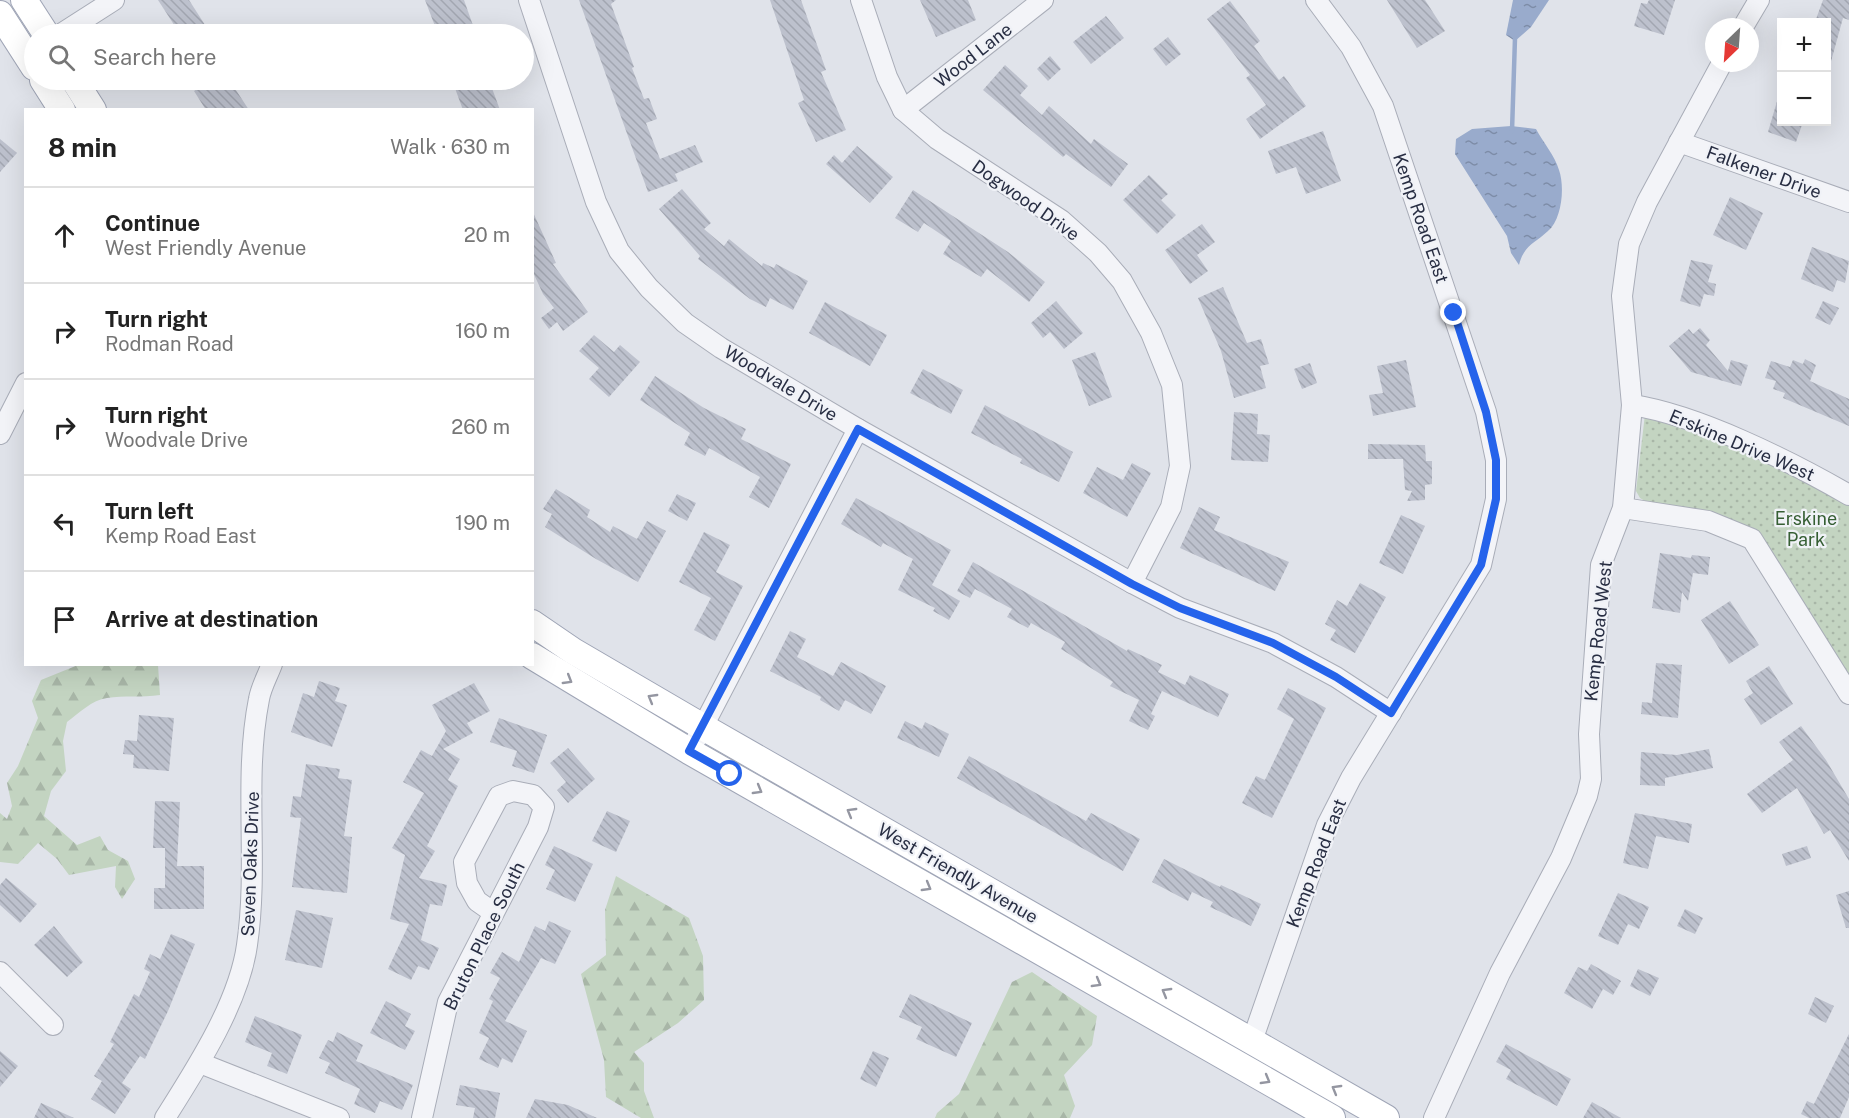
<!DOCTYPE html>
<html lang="en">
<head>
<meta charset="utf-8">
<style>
  :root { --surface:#fff; --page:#f2f2f2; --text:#222; --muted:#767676; --line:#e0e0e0 }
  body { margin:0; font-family:"Public Sans",sans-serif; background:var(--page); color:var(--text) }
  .controls { position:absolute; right:18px; top:18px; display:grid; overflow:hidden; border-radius:0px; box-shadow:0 6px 24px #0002 }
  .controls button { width:54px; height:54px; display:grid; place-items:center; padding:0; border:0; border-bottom:2px solid var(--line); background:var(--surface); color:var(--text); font:30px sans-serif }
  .compass { position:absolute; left:1705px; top:18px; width:54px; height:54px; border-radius:50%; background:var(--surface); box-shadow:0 6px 24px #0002; rotate:205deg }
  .stop { position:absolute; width:18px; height:18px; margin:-14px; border:4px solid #2563eb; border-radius:50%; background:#fff }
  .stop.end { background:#2563eb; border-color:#fff; box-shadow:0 2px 6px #0008 }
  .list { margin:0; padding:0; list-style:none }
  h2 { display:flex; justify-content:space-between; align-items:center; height:78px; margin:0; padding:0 24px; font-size:26px }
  h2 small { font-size:20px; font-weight:400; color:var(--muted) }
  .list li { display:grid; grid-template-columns:39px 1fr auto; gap:18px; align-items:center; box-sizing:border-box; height:96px; padding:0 24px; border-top:2px solid var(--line) }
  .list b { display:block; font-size:22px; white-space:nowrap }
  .list p { margin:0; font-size:20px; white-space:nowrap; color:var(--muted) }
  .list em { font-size:20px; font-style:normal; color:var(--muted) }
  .icon { flex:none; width:33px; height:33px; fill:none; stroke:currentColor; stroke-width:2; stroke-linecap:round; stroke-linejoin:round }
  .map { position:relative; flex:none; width:1849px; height:1118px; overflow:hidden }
  .search { position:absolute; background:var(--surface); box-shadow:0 6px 24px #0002; left:24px; top:24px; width:510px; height:66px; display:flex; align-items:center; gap:15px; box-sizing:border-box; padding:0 21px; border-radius:33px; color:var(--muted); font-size:22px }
  .panel { position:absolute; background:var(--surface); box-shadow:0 6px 24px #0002; left:24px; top:108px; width:510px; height:558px; border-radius:0px }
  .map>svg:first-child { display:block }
  .forest { fill:url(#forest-firs) }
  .park { fill:url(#park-dots) }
  .water { fill:url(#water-ripples) }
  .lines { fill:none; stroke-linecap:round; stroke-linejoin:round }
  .stream { stroke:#99abcc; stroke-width:4.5 }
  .building { fill:url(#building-back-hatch) }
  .minor-casing { stroke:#a9adb8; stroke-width:22 }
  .major-casing { stroke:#9fa5b6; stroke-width:28 }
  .minor { stroke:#f3f4f8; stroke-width:20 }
  .major { stroke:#fff; stroke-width:26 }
  .oneway { stroke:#9496a1 }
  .route { stroke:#2563eb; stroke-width:8 }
  .labels { text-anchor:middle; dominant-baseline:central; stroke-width:4.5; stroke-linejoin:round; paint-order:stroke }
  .street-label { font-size:18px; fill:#282e43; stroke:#f0f2f7 }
  .park-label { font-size:18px; fill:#365f34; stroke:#f0f2f7 }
</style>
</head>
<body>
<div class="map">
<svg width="1849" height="1118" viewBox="0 0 1849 1118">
  <defs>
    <pattern id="forest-firs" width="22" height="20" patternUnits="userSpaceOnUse" patternTransform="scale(1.5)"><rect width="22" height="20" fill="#c3d4c1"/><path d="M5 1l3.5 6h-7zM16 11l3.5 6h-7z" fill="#a8b6a7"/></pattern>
    <pattern id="park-dots" width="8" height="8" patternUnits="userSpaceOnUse" patternTransform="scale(1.5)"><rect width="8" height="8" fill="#c3d4c1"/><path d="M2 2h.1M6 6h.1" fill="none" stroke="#a8b6a7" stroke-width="1.8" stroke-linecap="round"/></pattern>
    <pattern id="water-ripples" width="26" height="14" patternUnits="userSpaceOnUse" patternTransform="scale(1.5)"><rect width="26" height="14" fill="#99abcc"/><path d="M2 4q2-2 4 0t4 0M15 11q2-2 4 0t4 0" fill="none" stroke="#7d8ca7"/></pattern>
    <pattern id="building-back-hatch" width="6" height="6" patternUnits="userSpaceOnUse" patternTransform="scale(1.5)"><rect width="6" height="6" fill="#bdc1cd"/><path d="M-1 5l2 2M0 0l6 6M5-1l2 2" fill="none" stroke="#a2a6b1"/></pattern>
  </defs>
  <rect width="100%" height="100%" fill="#e0e3ea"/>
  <!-- forest -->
  <g class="forest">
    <path d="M78 665H158L160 695C142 698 124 695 107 698 92 700 79 713 67 722L63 741 66 771 51 791 44 816 77 845 100 836 108 850 128 861 135 879 122 899 115 887 116 866 69 875 57 859 38 843 18 864 0 862V813L7 819 12 806 7 783 18 766 38 718 32 701 41 680Z"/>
    <path d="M616 876 689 918 703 956 704 1000 678 1023 634 1052 644 1063V1091L654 1118H641L606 1097 604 1060 581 974 606 955 605 910Z"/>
    <path d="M1032 972 1097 1016 1092 1045 1064 1075 1075 1106 1070 1118H935L937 1113 959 1094 1012 982Z"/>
  </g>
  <!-- park -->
  <path class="park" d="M1645 414 1780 466 1849 506V678L1760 534 1712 513 1648 503 1640 498 1636 491Z"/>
  <!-- water -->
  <g class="water">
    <path d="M1513 0H1549L1531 27 1515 41 1506 35Z"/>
    <path d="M1511 126 1536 129C1543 142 1555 156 1559 170 1565 187 1562 219 1548 231 1534 244 1524 245 1519 265L1511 253 1507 236 1455 154 1456 139 1472 129Z"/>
  </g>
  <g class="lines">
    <!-- stream -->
    <path class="stream" d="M1512 131 1515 38"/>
  </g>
  <!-- building -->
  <g class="building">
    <path d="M158 0H189L207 28 196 34H180Z"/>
    <path d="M425 0H464L476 34H438Z"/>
    <path d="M579 0H616L611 4 634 67 632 68 644 99 649 98 657 119 646 123 660 159 695 145 703 162 675 174 678 181 648 192Z"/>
    <path d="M770 0H801L826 70 821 72 846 130 816 142 798 103 804 100Z"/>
    <path d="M920 0H968L976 20 936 37Z"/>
    <path d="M1387 0H1425L1445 31 1417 48Z"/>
    <path d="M1649 0H1675L1664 35 1634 26 1641 3 1647 4Z"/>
    <path d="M1823 0H1849V20L1843 18 1830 65 1827 64V22L1816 19Z"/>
    <path d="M1230 1 1260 41 1254 46 1279 80 1284 76 1306 106 1260 139 1246 119 1266 105 1246 78 1250 75 1207 19Z"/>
    <path d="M1106 16 1124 38 1091 64 1073 42Z"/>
    <path d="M1168 37 1181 54 1166 66 1153 49Z"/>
    <path d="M1050 56 1061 69 1048 81 1037 69Z"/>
    <path d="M1005 65 1028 86 1020 95 1042 115 1049 106 1091 144 1094 139 1128 164 1111 187 1066 154 1063 157 983 90Z"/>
    <path d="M211 80H216L221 87 230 81 249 110H206L194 91Z"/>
    <path d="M452 80H489L500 110H463Z"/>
    <path d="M1778 98H1782V122H1803L1796 142 1768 132Z"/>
    <path d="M1323 131 1341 181 1306 194 1296 167 1276 174 1268 151Z"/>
    <path d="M0 139 17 153 0 172Z"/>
    <path d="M857 146 893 177 870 203 826 164 834 155 842 163Z"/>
    <path d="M1149 175 1168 194 1161 200 1176 215 1157 234 1123 200Z"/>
    <path d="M682 189 711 223 704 229 724 246 729 239 762 266 763 263 774 268 776 264 808 281 793 310 770 298 766 307 750 299 698 259 700 256 659 209Z"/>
    <path d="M913 190 1008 252 1045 282 1029 302 987 269 981 277 943 254 951 241 924 223 918 232 895 218Z"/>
    <path d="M1730 197 1763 213 1746 250 1713 235Z"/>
    <path d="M532 210 556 263 553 264 588 312 563 331 557 322 549 329 541 318 554 308 543 294 532 270Z"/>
    <path d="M1202 224 1215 242 1197 255 1208 271 1190 284 1165 250Z"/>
    <path d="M1812 247 1849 261 1845 283 1837 280 1833 292 1801 279Z"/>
    <path d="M1691 260 1713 265 1708 282 1716 284 1714 296 1704 294 1700 307 1680 301Z"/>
    <path d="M1223 287 1247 343 1261 339 1269 364 1260 366 1266 388 1234 398 1221 351 1198 298Z"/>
    <path d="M1056 301 1083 333 1064 349 1050 332 1043 338 1031 323Z"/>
    <path d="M1823 301 1839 308 1830 325 1815 318Z"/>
    <path d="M825 302 887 335 870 366 809 333Z"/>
    <path d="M1700 328 1710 340 1706 345 1728 371 1731 360 1748 365 1741 386 1691 372 1669 346 1689 329 1693 334Z"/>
    <path d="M594 335 614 352 620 345 640 362 609 397 589 379 599 368 579 351Z"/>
    <path d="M1095 352 1112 397 1089 406 1072 360Z"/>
    <path d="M1805 359 1816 365 1810 381 1849 399V426L1783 398 1785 393 1773 389 1776 381 1765 378 1771 361 1790 367 1793 360 1803 364Z"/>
    <path d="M1406 360 1416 407 1373 416 1369 395 1383 393 1377 366Z"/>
    <path d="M1310 363 1317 383 1302 389 1294 369Z"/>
    <path d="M923 369 963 390 951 414 910 393Z"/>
    <path d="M655 376 704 408 746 429 741 439 791 464 769 508 749 497 760 477 709 448 705 456 684 445 690 433 640 400Z"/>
    <path d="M985 405 1073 452 1059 482 1020 463 1022 459 971 433Z"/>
    <path d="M1234 412 1258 414 1257 434 1270 435 1268 462 1231 460Z"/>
    <path d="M1368 444 1425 445 1426 461H1432V484L1425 485V500L1407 501 1412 491 1405 490 1403 459H1368Z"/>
    <path d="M1132 463 1151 473 1127 517 1083 493 1097 467 1123 480Z"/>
    <path d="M556 489 590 510 587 517 610 532 613 526 637 539 647 521 666 531 638 582 596 559 545 527 552 514 543 509Z"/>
    <path d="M677 494 696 503 687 521 668 511Z"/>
    <path d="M856 498 951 550 932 585 960 601 949 620 933 611 935 608 898 590 913 559 883 543 881 547 841 524Z"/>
    <path d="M1199 507 1220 517 1214 530 1289 562 1275 591 1180 548Z"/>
    <path d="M1401 515 1425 526 1403 574 1379 563Z"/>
    <path d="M704 532 730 545 716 572 743 586 715 641 694 630 711 598 679 582Z"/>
    <path d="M1660 553 1691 558 1692 555 1710 557 1708 575 1693 573 1688 601 1682 592 1680 613 1652 608Z"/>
    <path d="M973 562 1127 651 1128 649 1162 665 1158 672 1185 685 1190 675 1229 694 1218 717 1162 691 1151 714 1155 716 1148 730 1129 721 1139 700 1110 686 1113 682 1061 649 1065 642 1031 623 1028 628 1007 617 1012 609 975 589 970 598 957 591Z"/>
    <path d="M1360 583 1386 597 1355 653 1330 640 1336 630 1325 624 1337 600 1347 606Z"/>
    <path d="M1730 601 1759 645 1729 664 1701 620Z"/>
    <path d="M790 631 806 639 797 657 833 676 841 662 886 686 871 714 845 700 839 711 820 700 821 697 770 671Z"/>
    <path d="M1656 663 1682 665 1678 718 1641 714 1642 702 1652 703Z"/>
    <path d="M1769 666 1793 704 1761 725 1744 699 1753 693 1746 681Z"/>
    <path d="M319 681 340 688 335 701 347 705 332 747 291 732 303 693 314 697Z"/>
    <path d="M474 683 490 711 467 723 473 733 443 749 460 759 448 780 458 786 427 846 435 851 419 878 447 885 442 906 430 904 421 940 439 948 429 970 418 966 411 980 388 969 409 924 390 919 405 855 392 848 424 793 403 782 421 750 432 756 446 731 432 705Z"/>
    <path d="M1288 688 1326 708 1272 818 1242 803 1256 776 1265 780 1294 719 1277 709Z"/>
    <path d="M139 715 174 718 169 771 133 768 134 755 123 754 125 740 137 741Z"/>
    <path d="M499 718 547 735 534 773 512 766 517 751 490 742Z"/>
    <path d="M905 721 922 729 925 722 949 734 939 757 897 738Z"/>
    <path d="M1801 726 1826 760 1849 799V861L1830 830 1824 834 1797 788 1762 813 1747 794 1793 760 1779 742Z"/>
    <path d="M568 748 595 779 568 803 557 790 566 782 550 763Z"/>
    <path d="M1709 749 1713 768 1665 778V786L1640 785 1641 752 1677 755Z"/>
    <path d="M969 756 1086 821 1091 813 1140 839 1123 871 957 778Z"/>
    <path d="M306 764 340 769 338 778 352 780 344 836 352 837 347 893 292 887 301 818 290 817 293 796 301 797Z"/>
    <path d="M155 801 180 802 177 866H204V909H154V888H165V848H153Z"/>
    <path d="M607 811 630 821 616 852 592 841Z"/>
    <path d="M1635 813 1692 824 1689 843 1656 836 1648 869 1623 863Z"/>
    <path d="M554 846 593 864 575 902 546 889 555 870 545 865Z"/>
    <path d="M1807 846 1811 858 1786 866 1782 854Z"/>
    <path d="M1164 859 1220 887 1221 885 1261 904 1251 926 1210 907 1213 902 1192 892 1188 901 1152 882Z"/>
    <path d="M6 878 37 904 20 923 0 905V885Z"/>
    <path d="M1849 891V928H1846L1836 895Z"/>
    <path d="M1618 893 1649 907 1639 929 1628 924 1618 945 1598 936Z"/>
    <path d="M1685 909 1703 918 1695 934 1677 926Z"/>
    <path d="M296 910 333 918 322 968 285 960Z"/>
    <path d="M549 921 571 931 555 964 541 958 505 1021 527 1031 512 1063 502 1058 498 1068 479 1059 489 1038 479 1033 493 1001 489 999 500 978 490 973 502 952 519 962 535 926 545 931Z"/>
    <path d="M54 926 83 962 67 977 34 945Z"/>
    <path d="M171 934 195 944 168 1011 145 1059 140 1056 122 1083 131 1089 115 1114 91 1099 102 1081 94 1076 114 1044 110 1042 134 994 139 997 150 972 144 969 150 954 160 959Z"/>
    <path d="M1591 964 1621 981 1613 995 1603 989 1592 1009 1564 993 1578 967 1587 971Z"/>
    <path d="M1638 969 1659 978 1650 996 1630 986Z"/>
    <path d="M910 994 972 1023 956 1057 916 1039 922 1027 899 1017Z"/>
    <path d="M1815 997 1834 1006 1826 1023 1808 1014Z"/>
    <path d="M386 1001 411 1014 405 1026 415 1031 405 1050 370 1033Z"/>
    <path d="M255 1016 302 1035 287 1074 267 1066 272 1053 245 1042Z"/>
    <path d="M337 1032 363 1045 356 1061 413 1085 402 1110 380 1101 375 1113 354 1104 360 1089 325 1073 330 1063 319 1058 328 1040 333 1042Z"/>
    <path d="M1849 1034V1097L1840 1118H1809L1801 1114 1807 1101 1814 1104Z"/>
    <path d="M1506 1044 1571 1079 1557 1106 1506 1079 1511 1070 1496 1062Z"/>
    <path d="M0 1051 18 1066 0 1087Z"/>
    <path d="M873 1051 889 1058 876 1087 860 1079Z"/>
    <path d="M460 1085 500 1093 495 1118H473L475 1108 456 1105Z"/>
    <path d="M535 1099 568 1105 597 1118H526Z"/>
    <path d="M1592 1102 1621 1118H1583Z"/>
    <path d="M41 1103 74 1118H34Z"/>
  </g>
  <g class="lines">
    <defs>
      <g id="minor">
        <path d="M529 0 596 202 619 251 649 288 685 323 721 348 858 429 1132 583 1180 608 1273 643 1336 677 1391 713"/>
        <path d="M861 0 887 77 903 110 937 139 1061 220 1098 253 1122 281 1151 333 1172 385 1180 466 1171 507 1132 583"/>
        <path d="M1743 27 1759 0"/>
        <path d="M61 34 114 0"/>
        <path d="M903 110 1043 0"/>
        <path d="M1679 142 1849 202"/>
        <path d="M1632 405C1698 415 1790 461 1849 495"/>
        <path d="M0 434 26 383"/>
        <path d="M1623 508 1708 521 1752 539 1849 694"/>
        <path d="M697 738 858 429"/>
        <path d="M0 972 53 1025"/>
        <path d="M1252 1041 1327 825 1351 778 1481 565 1496 499V460L1486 412 1383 106 1351 47 1316 0"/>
        <path d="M200 1063 339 1118"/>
        <path d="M165 1118C196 1069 239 1003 247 945 259 864 243 779 259 699 261 687 268 675 272 664"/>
        <path d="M422 1118 448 1002 538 827 544 807 533 795 513 791 499 796 464 862 467 883 477 901 494 913"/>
        <path d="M1434 1118 1500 973 1561 858 1587 796 1591 779 1589 734 1601 565 1623 508 1632 405 1622 296 1629 244 1647 202 1722 63"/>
      </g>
      <g id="major">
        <path d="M24 0 46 34"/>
        <path d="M0 14 34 67"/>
        <path d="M43 80 62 110"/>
        <path d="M74 80 93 110"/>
        <path d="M532 623 573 651 703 727 1386 1118"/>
        <path d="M532 656 689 751 1332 1118"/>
      </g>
    </defs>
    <!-- minor casing -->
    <use href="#minor" class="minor-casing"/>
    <!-- major casing -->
    <use href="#major" class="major-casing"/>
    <!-- minor -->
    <use href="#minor" class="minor"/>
    <!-- major -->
    <use href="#major" class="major"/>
  </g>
  <!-- one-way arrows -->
  <defs><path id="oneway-chevron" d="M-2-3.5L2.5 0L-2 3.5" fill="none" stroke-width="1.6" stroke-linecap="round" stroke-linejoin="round" transform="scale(1.5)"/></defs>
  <g class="oneway">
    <use href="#oneway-chevron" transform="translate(568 680) rotate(31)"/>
    <use href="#oneway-chevron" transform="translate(652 698) rotate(-150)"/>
    <use href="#oneway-chevron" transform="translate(758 790) rotate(30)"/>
    <use href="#oneway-chevron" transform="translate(851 812) rotate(-150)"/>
    <use href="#oneway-chevron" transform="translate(927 887) rotate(30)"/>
    <use href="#oneway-chevron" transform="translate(1097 983) rotate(30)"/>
    <use href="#oneway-chevron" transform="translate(1166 992) rotate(-150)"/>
    <use href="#oneway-chevron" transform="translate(1266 1080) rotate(30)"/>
    <use href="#oneway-chevron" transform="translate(1336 1089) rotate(-150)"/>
  </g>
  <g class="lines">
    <!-- route -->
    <path class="route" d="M730 774 689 751 858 429 1132 584 1180 608 1273 643 1336 677 1391 713 1481 565 1496 499V460L1486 412 1454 313"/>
  </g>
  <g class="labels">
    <!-- street labels -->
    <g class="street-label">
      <text transform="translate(973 55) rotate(-38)">Wood Lane</text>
      <text transform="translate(1764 172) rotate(20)">Falkener Drive</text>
      <text transform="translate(1026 200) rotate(35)">Dogwood Drive</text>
      <text transform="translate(1421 218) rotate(71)">Kemp Road East</text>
      <text transform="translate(781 383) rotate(31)">Woodvale Drive</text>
      <text transform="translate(1742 445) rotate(23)">Erskine Drive West</text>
      <text transform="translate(1598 631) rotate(-84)">Kemp Road West</text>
      <text transform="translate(1316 863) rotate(-69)">Kemp Road East</text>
      <text transform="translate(250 864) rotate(-88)">Seven Oaks Drive</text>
      <text transform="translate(958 873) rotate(30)">West Friendly Avenue</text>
      <text transform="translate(484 936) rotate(-64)">Bruton Place South</text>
    </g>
    <!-- park labels -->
    <g class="park-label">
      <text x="1806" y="518">Erskine<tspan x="1806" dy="21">Park</tspan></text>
    </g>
  </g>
</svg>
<div class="controls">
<button>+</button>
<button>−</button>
</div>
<svg class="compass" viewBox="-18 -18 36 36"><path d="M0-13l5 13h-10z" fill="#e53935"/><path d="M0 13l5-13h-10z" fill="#767676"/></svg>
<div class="stop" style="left:730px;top:774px"></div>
<div class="stop end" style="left:1454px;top:313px"></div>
<div class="search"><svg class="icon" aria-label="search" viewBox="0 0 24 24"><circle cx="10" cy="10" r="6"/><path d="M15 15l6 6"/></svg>Search here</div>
<section class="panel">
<h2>8 min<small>Walk · 630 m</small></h2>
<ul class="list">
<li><svg class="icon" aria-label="ahead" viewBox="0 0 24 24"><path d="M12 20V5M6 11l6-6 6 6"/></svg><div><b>Continue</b><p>West Friendly Avenue</p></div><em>20 m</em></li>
<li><svg class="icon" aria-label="right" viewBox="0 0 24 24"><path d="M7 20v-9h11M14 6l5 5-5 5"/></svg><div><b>Turn right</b><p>Rodman Road</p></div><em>160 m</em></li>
<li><svg class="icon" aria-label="right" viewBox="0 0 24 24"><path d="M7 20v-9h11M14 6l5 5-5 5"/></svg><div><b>Turn right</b><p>Woodvale Drive</p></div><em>260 m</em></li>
<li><svg class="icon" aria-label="left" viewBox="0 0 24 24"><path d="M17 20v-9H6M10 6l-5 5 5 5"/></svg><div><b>Turn left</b><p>Kemp Road East</p></div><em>190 m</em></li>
<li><svg class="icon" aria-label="arrive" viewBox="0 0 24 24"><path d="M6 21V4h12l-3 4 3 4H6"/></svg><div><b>Arrive at destination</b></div></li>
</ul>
</section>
</div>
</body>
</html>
